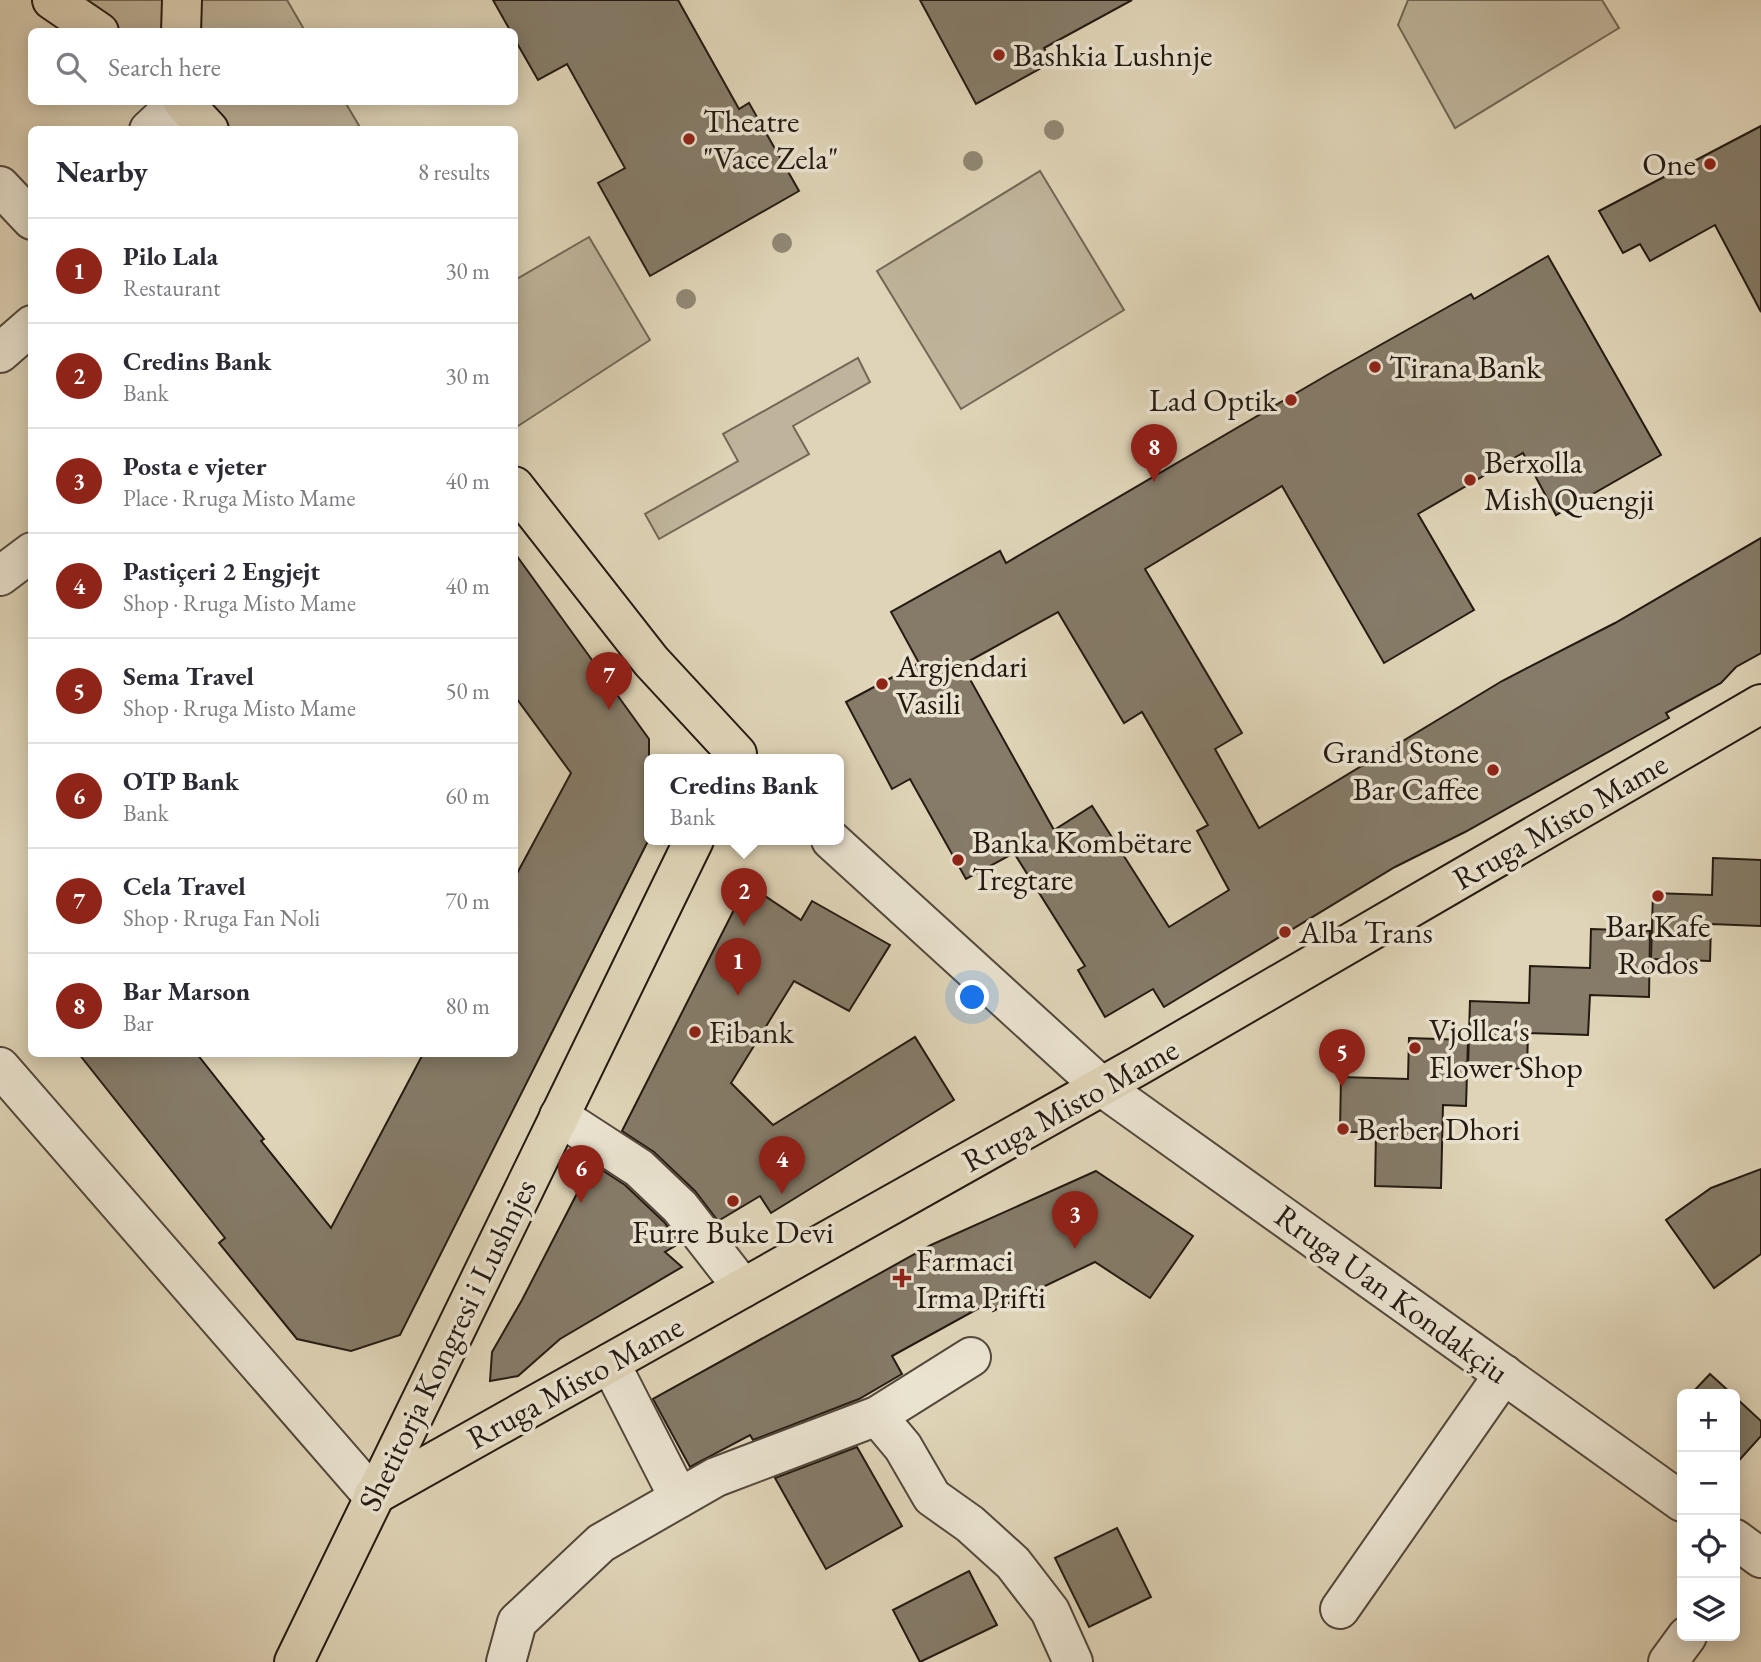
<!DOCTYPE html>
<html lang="en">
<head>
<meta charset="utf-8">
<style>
  :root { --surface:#fff; --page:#f2f2f3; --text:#2b2b33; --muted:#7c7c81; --line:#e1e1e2; --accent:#8f2418 }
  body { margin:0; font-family:"EB Garamond",serif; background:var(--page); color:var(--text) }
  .controls { position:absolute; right:21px; bottom:21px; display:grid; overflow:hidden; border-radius:10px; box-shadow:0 4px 18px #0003 }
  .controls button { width:63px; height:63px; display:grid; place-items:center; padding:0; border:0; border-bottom:2px solid var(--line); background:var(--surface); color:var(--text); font:35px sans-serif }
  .you { position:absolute; left:973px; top:998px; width:24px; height:24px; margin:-18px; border:5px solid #fff; border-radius:50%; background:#1a73e8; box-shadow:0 0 0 10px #1a73e833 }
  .badge { display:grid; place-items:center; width:46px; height:46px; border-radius:50%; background:var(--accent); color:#fff; font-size:23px; font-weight:700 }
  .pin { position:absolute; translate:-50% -58px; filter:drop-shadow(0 2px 4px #0008) }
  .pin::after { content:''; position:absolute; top:37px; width:24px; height:21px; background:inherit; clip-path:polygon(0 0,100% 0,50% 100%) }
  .popup { position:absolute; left:644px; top:754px; width:200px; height:91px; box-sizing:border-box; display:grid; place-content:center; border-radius:10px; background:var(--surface); filter:drop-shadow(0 2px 5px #0005); font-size:23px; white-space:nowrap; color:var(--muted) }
  .popup b { font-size:26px; color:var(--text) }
  .popup::after { content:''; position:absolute; left:50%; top:100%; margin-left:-14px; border:14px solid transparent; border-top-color:var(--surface) }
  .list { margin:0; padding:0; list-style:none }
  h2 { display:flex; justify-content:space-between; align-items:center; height:91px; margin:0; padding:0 28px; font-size:30px }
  h2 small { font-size:23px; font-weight:400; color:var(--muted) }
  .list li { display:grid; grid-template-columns:46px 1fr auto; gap:21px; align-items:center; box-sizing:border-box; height:105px; padding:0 28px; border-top:2px solid var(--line) }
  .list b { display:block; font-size:26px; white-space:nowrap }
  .list p { margin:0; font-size:23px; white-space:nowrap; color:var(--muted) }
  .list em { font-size:23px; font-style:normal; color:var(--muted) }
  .icon { flex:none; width:38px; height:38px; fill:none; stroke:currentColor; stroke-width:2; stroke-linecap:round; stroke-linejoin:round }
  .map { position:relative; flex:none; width:1761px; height:1662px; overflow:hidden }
  .search { position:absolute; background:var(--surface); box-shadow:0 4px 18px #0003; left:28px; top:28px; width:490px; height:77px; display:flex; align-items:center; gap:18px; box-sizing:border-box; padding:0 24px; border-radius:10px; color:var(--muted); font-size:26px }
  .panel { position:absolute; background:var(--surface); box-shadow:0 4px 18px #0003; left:28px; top:126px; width:490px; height:931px; border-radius:10px }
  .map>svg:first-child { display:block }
  .green { fill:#bfb49b; stroke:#726756; stroke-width:2 }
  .building { fill:#857b68; stroke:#241a12; stroke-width:2; fill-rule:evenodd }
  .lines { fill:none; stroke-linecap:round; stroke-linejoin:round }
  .minor-casing { stroke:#53483b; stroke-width:42 }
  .major-casing { stroke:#241a12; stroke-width:42 }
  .minor { stroke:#eae3d0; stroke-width:38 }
  .major { stroke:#dfd4b7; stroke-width:38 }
  .tree { fill:#918773 }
  .poi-dot { fill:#8f2418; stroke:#eae3d0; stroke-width:2.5 }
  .labels { text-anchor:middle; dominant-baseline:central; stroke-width:7; stroke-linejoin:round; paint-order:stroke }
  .poi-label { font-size:32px; fill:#241a12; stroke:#eae3d0; text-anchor:start }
  .street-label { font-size:32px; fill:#241a12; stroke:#eae3d0 }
</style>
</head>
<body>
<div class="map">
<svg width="1761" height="1662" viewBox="0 0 1761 1662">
  <rect width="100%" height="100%" fill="#dfd4b7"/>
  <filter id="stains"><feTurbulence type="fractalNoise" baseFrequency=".00286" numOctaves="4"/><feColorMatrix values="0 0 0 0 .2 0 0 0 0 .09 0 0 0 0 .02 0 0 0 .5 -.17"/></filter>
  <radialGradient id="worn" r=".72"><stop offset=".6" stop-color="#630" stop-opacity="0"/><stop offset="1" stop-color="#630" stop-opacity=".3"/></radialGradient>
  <!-- green -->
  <g class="green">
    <path d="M78 0H287L305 31H121Z"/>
    <path d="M1408 0H1602L1619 28 1455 128 1398 25Z"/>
    <path d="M200 102H345L361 129H225Z"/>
    <path d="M1040 171 1124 310 961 409 877 271Z"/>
    <path d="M589 237 650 340 515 428V280Z"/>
    <path d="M858 358 870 382 793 426 809 454 659 539 645 514 738 461 723 434Z"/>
  </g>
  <!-- building -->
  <g class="building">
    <path d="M493 0H678L739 109 749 103 799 191 650 276 598 183 625 168 567 64 538 80 514 38V32H511Z"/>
    <path d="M920 0H1132L1044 48 1052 62 976 104Z"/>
    <path d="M1761 126V312L1715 225 1650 261 1640 244 1623 253 1599 211Z"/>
    <path d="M1548 256 1661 455 1556 515 1523 453 1418 514 1474 610 1384 663 1282 486 1145 569 1242 733 1215 749 1259 828 1502 681 1615 623 1761 538V653L1736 667 1721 683 1666 713 1669 718 1465 832 1395 867 1164 1007 1153 989 1105 1017 1078 970 1085 966 1014 853 966 879 910 779 892 789 846 702 919 663 891 612 1000 551 1006 563 1334 371 1471 294 1474 299ZM1058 612 1124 723 1142 712 1208 825 1197 831 1229 890 1169 927 1092 806 1054 830 962 665Z"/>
    <path d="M514 552 649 739V839L400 1335 351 1351 297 1339 219 1243 225 1238 79 1054H197L264 1139 261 1141 331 1228 423 1054H514V879L571 773 514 695Z"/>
    <path d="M1713 858 1761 860V926L1711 924 1710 961 1651 959 1653 893 1712 895Z"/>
    <path d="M747 884 801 920 812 901 890 945 849 1011 794 981 731 1083 773 1125 915 1037 954 1100 771 1213 760 1196 718 1221 695 1191 654 1152 622 1131Z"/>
    <path d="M1591 929 1650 931 1649 997 1590 995 1588 1035 1528 1033 1527 1069 1468 1067 1470 1001 1529 1003 1530 966 1590 968Z"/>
    <path d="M1409 1038 1468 1040 1466 1106 1443 1105 1441 1188 1375 1186 1376 1132H1340L1341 1077 1408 1079Z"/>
    <path d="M1761 1169V1254L1714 1288 1666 1220 1711 1188Z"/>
    <path d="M602 1170 625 1185 664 1222 680 1243 665 1252 682 1267 560 1339 518 1376 490 1381 492 1352 522 1300 585 1178 593 1186Z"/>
    <path d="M1096 1171 1193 1236 1150 1298 1095 1262 993 1311 990 1302 892 1356 902 1374 859 1399 753 1440 750 1435 690 1467 653 1399 931 1245Z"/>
    <path d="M1710 1374 1732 1394H1691Z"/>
    <path d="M1735 1397 1761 1421V1436L1735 1465Z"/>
    <path d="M857 1447 902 1526 826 1569 775 1478Z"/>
    <path d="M1117 1528 1151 1597 1089 1627 1055 1558Z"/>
    <path d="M969 1571 997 1625 920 1662 893 1610Z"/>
  </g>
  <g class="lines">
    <defs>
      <g id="minor">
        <path d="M149 130 179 102"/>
        <path d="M0 186 32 220"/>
        <path d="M0 353 32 325"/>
        <path d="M0 576 32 552"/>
        <path d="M831 840 1102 1087 1682 1502"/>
        <path d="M0 1067 373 1496"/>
        <path d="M559 1116 639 1168 680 1207 743 1288"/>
        <path d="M610 1363 679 1498"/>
        <path d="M877 1416 903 1447 932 1497 970 1524 1013 1563 1050 1611 1073 1662"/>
        <path d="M1735 1539 1761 1558"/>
        <path d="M1340 1609 1504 1374"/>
        <path d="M506 1662 517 1622 601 1543 716 1477 877 1416 971 1357"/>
        <path d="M1668 1662 1687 1636"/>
      </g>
      <g id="major">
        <path d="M52 0 99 32"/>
        <path d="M181 32 182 0"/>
        <path d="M183 102 209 130"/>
        <path d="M514 486 651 661 737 754 734 760"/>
        <path d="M373 1496 1140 1065 1761 704"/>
        <path d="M294 1662 694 840"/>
      </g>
    </defs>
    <!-- minor casing -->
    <use href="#minor" class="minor-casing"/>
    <!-- major casing -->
    <use href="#major" class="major-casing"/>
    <!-- minor -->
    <use href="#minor" class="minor"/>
    <!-- major -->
    <use href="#major" class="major"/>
  </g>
  <!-- trees -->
  <g class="tree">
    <circle cx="1054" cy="130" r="10"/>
    <circle cx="973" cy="161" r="10"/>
    <circle cx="782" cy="243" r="10"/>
    <circle cx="686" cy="299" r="10"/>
  </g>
  <!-- markers -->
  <g class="poi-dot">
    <circle cx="999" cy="55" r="7"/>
    <circle cx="689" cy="139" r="7"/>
    <circle cx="1710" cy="164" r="7"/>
    <circle cx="1375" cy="367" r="7"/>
    <circle cx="1291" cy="400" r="7"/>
    <circle cx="1470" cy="480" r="7"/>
    <circle cx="882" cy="684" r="7"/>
    <circle cx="1493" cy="770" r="7"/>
    <circle cx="958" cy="860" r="7"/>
    <circle cx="1658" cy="896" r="7"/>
    <circle cx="1285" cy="932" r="7"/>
    <circle cx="695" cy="1032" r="7"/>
    <circle cx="1415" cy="1048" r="7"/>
    <circle cx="1343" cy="1129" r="7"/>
    <circle cx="733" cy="1201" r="7"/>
    <path d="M898.5 1267.5h7v7h7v7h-7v7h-7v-7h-7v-7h7z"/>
  </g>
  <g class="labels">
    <!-- poi labels -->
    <g class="poi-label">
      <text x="1013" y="55">Bashkia Lushnje</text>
      <text x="703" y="121">Theatre<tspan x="703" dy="37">"Vace Zela"</tspan></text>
      <text x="1696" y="164" text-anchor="end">One</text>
      <text x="1389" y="367">Tirana Bank</text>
      <text x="1277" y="400" text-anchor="end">Lad Optik</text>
      <text x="1484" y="462">Berxolla<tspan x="1484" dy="37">Mish Quengji</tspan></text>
      <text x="896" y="666">Argjendari<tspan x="896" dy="37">Vasili</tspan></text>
      <text x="1479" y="752" text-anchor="end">Grand Stone<tspan x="1479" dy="37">Bar Caffee</tspan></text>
      <text x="972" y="842">Banka Kombëtare<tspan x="972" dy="37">Tregtare</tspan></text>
      <text x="1658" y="926" text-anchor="middle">Bar Kafe<tspan x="1658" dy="37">Rodos</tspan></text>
      <text x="1299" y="932">Alba Trans</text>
      <text x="1429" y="1030">Vjollca's<tspan x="1429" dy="37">Flower Shop</tspan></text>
      <text x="709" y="1032">Fibank</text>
      <text x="1357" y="1129">Berber Dhori</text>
      <text x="733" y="1232" text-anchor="middle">Furre Buke Devi</text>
      <text x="916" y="1260">Farmaci<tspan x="916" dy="37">Irma Prifti</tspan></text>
    </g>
    <!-- street labels -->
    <g class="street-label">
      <text transform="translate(1560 821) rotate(-30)">Rruga Misto Mame</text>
      <text transform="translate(1070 1105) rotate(-29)">Rruga Misto Mame</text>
      <text transform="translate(1392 1294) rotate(36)">Rruga Uan Kondakçiu</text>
      <text transform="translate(447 1345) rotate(-64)">Shetitorja Kongresi i Lushnjes</text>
      <text transform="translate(575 1382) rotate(-29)">Rruga Misto Mame</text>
    </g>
  </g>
  <rect width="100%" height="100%" filter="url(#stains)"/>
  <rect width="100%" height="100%" fill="url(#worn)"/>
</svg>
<div class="controls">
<button>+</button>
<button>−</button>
<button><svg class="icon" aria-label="locate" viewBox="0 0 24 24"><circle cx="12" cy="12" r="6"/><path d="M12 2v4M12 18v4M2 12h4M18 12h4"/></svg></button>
<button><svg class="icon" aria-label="layers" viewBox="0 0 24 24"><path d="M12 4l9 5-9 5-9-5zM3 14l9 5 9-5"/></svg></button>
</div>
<div class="you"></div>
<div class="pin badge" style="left:738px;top:996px">1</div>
<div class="pin badge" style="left:744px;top:926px">2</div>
<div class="popup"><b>Credins Bank</b>Bank</div>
<div class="pin badge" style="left:1075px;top:1249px">3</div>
<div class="pin badge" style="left:782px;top:1194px">4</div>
<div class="pin badge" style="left:1342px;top:1087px">5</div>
<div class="pin badge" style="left:581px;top:1203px">6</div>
<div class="pin badge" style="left:609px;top:710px">7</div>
<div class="pin badge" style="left:1154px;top:482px">8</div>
<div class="search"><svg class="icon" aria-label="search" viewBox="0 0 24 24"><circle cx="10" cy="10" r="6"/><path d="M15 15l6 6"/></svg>Search here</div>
<section class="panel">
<h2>Nearby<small>8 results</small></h2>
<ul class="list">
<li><span class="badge">1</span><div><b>Pilo Lala</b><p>Restaurant</p></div><em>30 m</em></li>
<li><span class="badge">2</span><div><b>Credins Bank</b><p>Bank</p></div><em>30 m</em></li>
<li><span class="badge">3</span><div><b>Posta e vjeter</b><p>Place · Rruga Misto Mame</p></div><em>40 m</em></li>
<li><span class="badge">4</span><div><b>Pastiçeri 2 Engjejt</b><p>Shop · Rruga Misto Mame</p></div><em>40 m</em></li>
<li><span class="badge">5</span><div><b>Sema Travel</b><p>Shop · Rruga Misto Mame</p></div><em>50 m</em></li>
<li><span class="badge">6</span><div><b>OTP Bank</b><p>Bank</p></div><em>60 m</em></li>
<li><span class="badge">7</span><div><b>Cela Travel</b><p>Shop · Rruga Fan Noli</p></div><em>70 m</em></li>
<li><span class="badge">8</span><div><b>Bar Marson</b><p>Bar</p></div><em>80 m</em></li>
</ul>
</section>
</div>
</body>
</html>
